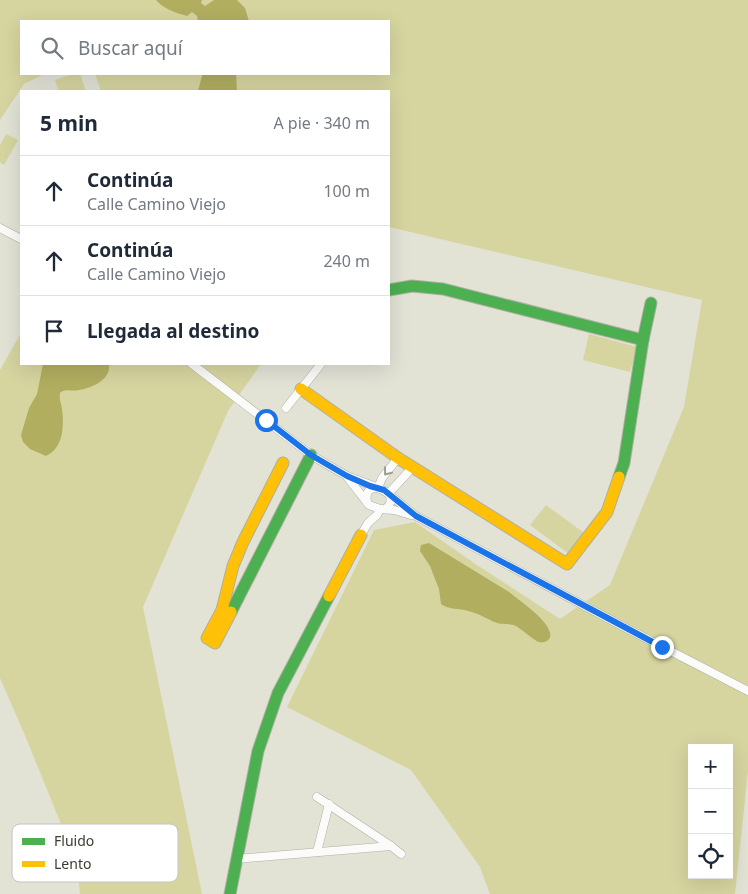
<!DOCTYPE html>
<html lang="es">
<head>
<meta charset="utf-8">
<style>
  :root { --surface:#fff; --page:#f2f2f3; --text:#1f2937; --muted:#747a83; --line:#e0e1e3 }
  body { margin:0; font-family:"Noto Sans",sans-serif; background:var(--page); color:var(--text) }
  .controls { position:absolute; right:15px; bottom:15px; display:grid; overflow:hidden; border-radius:0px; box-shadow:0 5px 20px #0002 }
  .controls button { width:45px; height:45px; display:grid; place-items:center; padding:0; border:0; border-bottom:1px solid var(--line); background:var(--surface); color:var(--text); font:25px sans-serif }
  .stop { position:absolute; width:15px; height:15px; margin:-11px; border:4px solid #1a73e8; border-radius:50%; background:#fff }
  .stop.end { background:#1a73e8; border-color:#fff; box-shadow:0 1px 5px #0008 }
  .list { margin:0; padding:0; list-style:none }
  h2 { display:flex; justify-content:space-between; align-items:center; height:65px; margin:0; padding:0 20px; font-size:21px }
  h2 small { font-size:16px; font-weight:400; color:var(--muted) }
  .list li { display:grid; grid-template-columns:32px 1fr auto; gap:15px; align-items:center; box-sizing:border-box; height:70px; padding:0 20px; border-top:1px solid var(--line) }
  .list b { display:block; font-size:19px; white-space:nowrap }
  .list p { margin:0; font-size:16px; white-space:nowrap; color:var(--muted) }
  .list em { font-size:16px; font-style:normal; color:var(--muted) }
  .icon { flex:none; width:28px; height:28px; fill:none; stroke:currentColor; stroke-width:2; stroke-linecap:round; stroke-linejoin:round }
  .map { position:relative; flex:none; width:748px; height:894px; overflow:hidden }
  .search { position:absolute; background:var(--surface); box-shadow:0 5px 20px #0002; left:20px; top:20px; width:370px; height:55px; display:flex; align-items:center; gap:12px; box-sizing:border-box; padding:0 18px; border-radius:0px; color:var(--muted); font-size:19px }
  .panel { position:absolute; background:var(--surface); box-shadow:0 5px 20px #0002; left:20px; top:90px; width:370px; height:275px; border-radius:0px }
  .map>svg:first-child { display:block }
  .green { fill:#d6d5a0; fill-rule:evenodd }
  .water { fill:#b1ae60 }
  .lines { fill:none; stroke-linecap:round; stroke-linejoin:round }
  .street-casing { stroke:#afafa4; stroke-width:9 }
  .fast-casing { stroke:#afafa4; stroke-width:13 }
  .slow-casing { stroke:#afafa4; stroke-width:13 }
  .street { stroke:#fbfbf9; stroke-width:8 }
  .fast { stroke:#4caf50; stroke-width:11 }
  .slow { stroke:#ffc107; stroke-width:11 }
  .oneway { stroke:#9c9c96 }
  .route { stroke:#1a73e8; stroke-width:6 }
  .key { fill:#fff; stroke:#c4c4c2; stroke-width:1 }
  .key-label { font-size:14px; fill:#3c3c32 }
</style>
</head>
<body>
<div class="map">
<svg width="748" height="894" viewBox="0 0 748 894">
  <rect width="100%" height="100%" fill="#e2e2d5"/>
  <!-- green -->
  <g class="green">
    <path d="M0 0H748V771L735 894H490L480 867 411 770 287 707 374 530 415 522 474 563 560 619 610 585 684 407 702 300 389 227V91H101L95 74H389V21H21V74H44L24 84 0 120ZM692 748H729V875H692Z"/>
    <path d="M72 74H80L86 91H59L55 80Z"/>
    <path d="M6 134 18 140 4 165 0 162V145Z"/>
    <path d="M21 333V364H261L228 411 143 607 202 894H80L77 863 24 733 0 678V370Z"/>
    <path d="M589 334 637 347 630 372 583 360Z"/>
    <path d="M546 505 584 533 569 554 530 525Z"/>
  </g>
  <!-- water -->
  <g class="water">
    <path d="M156 0H202L201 3 205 6 214 0H237L245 8 249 21H198L197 16 192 12 187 16C176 13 164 9 156 0Z"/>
    <path d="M202 74H236L237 91H198L202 76Z"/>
    <path d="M43 364H109C111 380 92 388 79 390 72 392 66 388 60 393 59 399 61 403 62 409 64 425 64 448 46 456L30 449 23 442 21 435 29 408 37 394Z"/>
    <path d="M429 543 509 592C519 600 545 618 549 630 551 634 551 638 547 641 545 642 542 643 539 642 535 641 521 629 516 626 510 623 504 625 497 623 487 619 478 613 468 611 459 608 449 610 441 604L439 589 430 566 420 551 421 545Z"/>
  </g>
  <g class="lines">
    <defs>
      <g id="street">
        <path d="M0 228 21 239"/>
        <path d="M192 364 311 455 347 476 376 487"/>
        <path d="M286 408 321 364"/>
        <path d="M348 478 369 505 380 509 394 510 411 515"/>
        <path d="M378 488 382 478 398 458"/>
        <path d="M389 493 412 468"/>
        <path d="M390 495 416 516 628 629 748 691"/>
        <path d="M367 502C364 484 380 486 390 495 391 501 391 505 385 509"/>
        <path d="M361 535 368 523 377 515 380 509"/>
        <path d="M391 846 401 854"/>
        <path d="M317 852 329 804"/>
        <path d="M236 859 391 846 317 797"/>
      </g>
      <g id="fast">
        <path d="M389 290 412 286 443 289 643 340"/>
        <path d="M619 477 624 463 643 340 651 303"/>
        <path d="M231 612 311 455"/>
        <path d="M230 894 258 751 278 693 329 596"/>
      </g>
      <g id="slow">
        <path d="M301 389 398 458 567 564 607 512 619 477"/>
        <path d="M329 596 361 535"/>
        <path d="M231 612 215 643 207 638 222 610 233 566 243 542 283 463"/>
      </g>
    </defs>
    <!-- street casing -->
    <use href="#street" class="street-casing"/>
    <!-- fast casing -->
    <use href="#fast" class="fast-casing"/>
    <!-- slow casing -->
    <use href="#slow" class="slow-casing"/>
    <!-- street -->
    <use href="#street" class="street"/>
    <!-- fast -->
    <use href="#fast" class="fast"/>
    <!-- slow -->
    <use href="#slow" class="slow"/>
  </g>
  <!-- one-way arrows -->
  <defs><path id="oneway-chevron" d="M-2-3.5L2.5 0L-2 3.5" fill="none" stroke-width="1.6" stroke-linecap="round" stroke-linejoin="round" transform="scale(1.25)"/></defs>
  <use class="oneway" href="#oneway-chevron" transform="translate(387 472) rotate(127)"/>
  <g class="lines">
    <!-- route -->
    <path class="route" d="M266 420 311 455 347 476 370 486 384 490 416 516 662 647"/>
  </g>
  <!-- legend -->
  <rect x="12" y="824" width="166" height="58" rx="8" class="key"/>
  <rect x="22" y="838" width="23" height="7" fill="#4caf50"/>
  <rect x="22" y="861" width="23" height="6" fill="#ffc107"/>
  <g class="key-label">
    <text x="54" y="846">Fluido</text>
    <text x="54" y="869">Lento</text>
  </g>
</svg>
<div class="controls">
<button>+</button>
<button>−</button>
<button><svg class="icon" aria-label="locate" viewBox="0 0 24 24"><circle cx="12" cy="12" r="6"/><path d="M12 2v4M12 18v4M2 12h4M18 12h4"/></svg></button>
</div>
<div class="stop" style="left:266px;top:420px"></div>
<div class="stop end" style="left:662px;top:647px"></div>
<div class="search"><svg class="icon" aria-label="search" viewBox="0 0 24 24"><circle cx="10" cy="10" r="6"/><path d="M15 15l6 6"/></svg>Buscar aquí</div>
<section class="panel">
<h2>5 min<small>A pie · 340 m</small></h2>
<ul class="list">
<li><svg class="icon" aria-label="ahead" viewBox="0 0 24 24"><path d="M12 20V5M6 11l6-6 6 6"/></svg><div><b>Continúa</b><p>Calle Camino Viejo</p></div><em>100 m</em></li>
<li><svg class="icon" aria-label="ahead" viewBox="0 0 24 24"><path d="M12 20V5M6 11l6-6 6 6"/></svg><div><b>Continúa</b><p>Calle Camino Viejo</p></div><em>240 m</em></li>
<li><svg class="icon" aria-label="arrive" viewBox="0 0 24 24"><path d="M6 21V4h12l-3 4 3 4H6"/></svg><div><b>Llegada al destino</b></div></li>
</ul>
</section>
</div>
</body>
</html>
